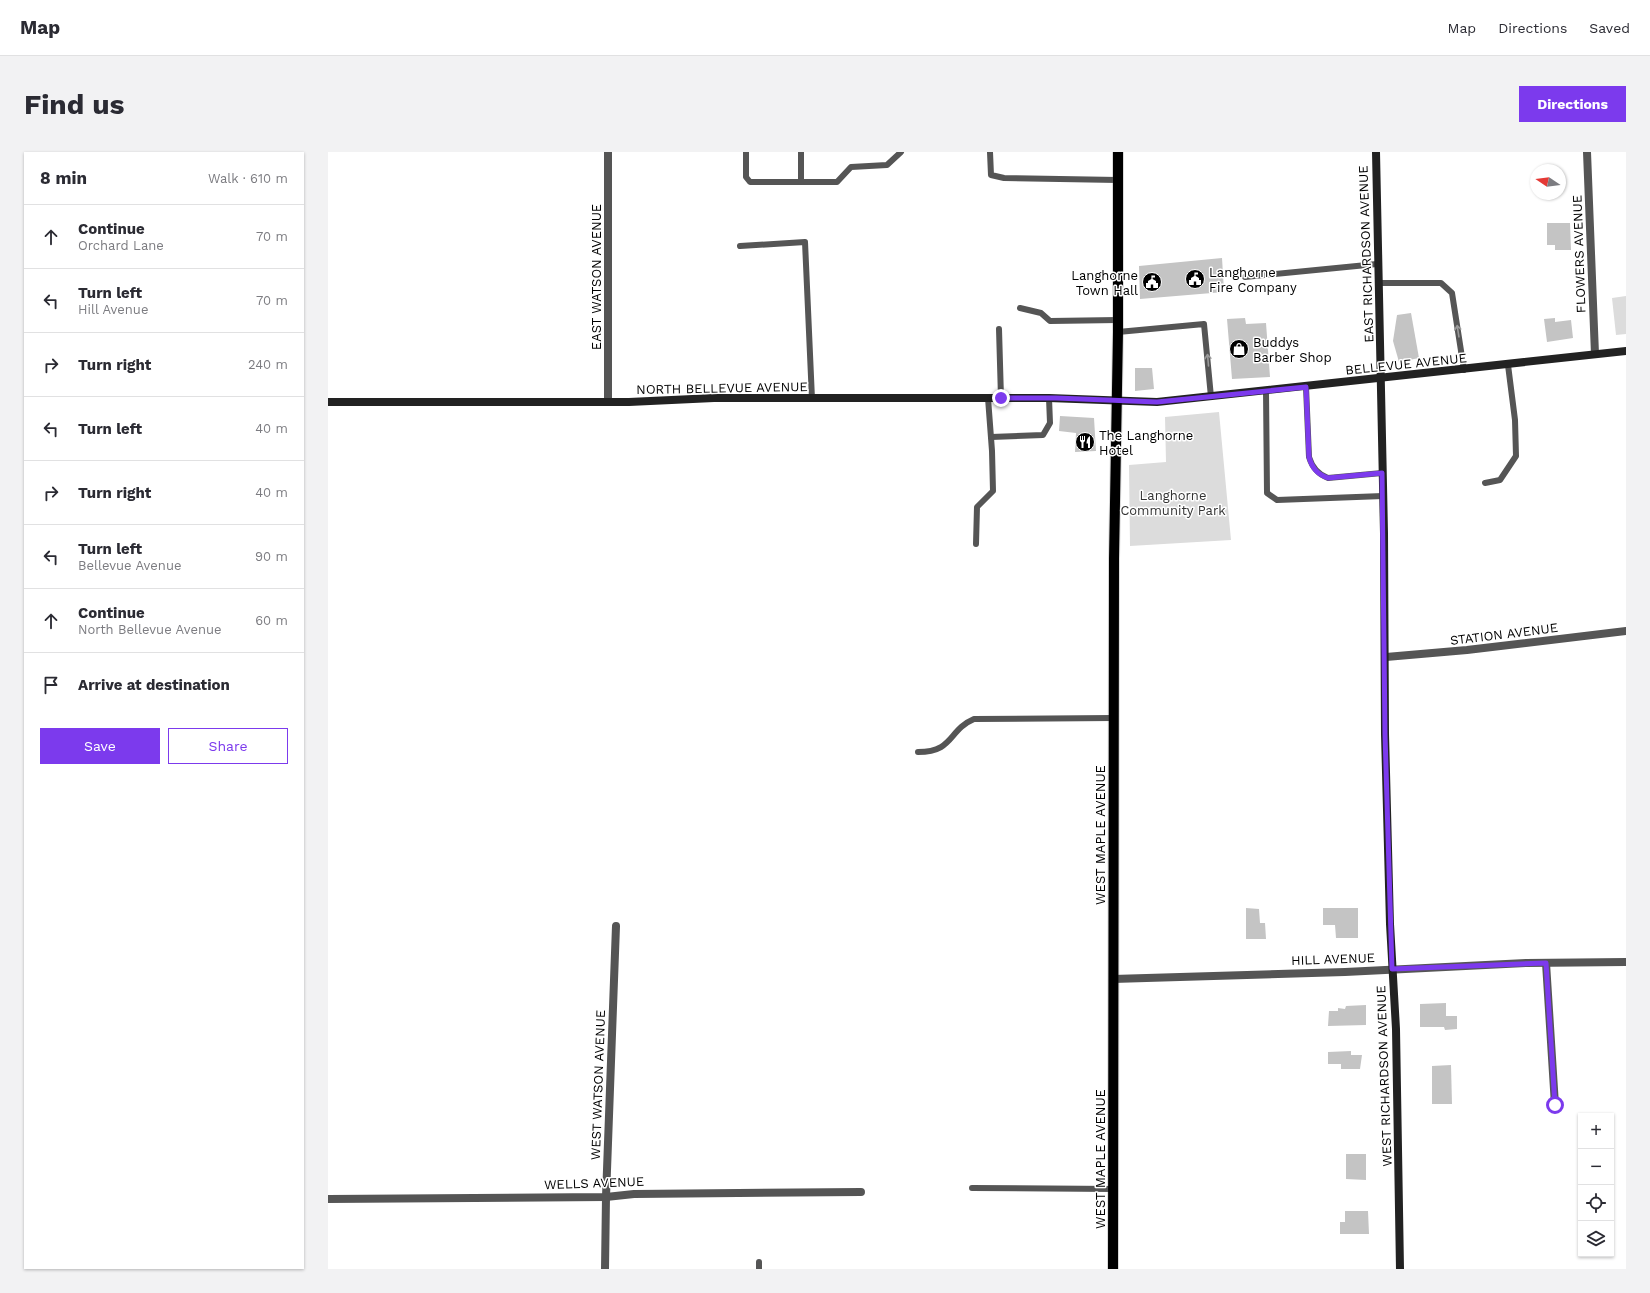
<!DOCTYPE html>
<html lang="en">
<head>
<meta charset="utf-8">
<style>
  :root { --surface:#fff; --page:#f2f2f3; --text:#2b2b33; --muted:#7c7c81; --line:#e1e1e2; --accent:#7c3aed }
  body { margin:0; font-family:"Work Sans",sans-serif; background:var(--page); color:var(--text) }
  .controls { position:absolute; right:12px; bottom:12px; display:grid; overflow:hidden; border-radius:0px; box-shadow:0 1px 3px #0004 }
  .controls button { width:36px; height:36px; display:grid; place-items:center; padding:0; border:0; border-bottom:1px solid var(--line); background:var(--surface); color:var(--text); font:20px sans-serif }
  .compass { position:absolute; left:1202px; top:12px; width:36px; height:36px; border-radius:50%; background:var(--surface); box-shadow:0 1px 3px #0004; rotate:283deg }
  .stop { position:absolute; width:12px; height:12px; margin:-9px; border:3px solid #7c3aed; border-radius:50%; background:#fff }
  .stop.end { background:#7c3aed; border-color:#fff; box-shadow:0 1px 4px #0008 }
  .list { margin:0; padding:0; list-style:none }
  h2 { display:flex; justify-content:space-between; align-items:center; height:52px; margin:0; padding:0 16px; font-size:17px }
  h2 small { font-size:13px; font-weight:400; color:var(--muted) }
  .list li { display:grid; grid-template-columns:26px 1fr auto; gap:12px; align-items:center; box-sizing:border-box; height:64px; padding:0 16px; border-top:1px solid var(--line) }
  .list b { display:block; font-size:15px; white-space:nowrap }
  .list p { margin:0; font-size:13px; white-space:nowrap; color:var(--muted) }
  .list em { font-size:13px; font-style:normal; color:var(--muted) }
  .actions { display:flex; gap:8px; padding:12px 16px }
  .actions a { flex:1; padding:9px 0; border:1px solid var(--accent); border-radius:0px; text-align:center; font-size:14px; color:var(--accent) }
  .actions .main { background:var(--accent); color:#fff }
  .icon { flex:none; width:22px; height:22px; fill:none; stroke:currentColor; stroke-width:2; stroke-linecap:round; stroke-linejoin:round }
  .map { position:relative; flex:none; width:1298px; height:1117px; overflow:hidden; border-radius:0px }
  header { display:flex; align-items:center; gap:24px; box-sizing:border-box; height:56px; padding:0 20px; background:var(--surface); border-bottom:1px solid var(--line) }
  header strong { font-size:19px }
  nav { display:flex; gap:22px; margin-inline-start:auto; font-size:14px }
  .intro { display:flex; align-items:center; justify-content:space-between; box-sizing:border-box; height:96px; padding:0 24px }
  h1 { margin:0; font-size:28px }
  .button { padding:10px 18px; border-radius:0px; background:var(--accent); color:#fff; font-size:14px; font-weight:700 }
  main { display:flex; gap:24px; padding:0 24px }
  aside { flex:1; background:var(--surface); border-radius:0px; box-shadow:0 1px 3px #0004 }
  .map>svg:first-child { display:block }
  .green { fill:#dcdcdc }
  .building { fill:#c4c4c4 }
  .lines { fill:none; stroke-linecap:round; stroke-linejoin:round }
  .primary-casing { stroke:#dbdbdb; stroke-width:12 }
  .lane { stroke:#555; stroke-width:6 }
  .street { stroke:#555; stroke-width:8 }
  .secondary { stroke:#222; stroke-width:8 }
  .primary { stroke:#000; stroke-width:10 }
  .oneway { stroke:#999 }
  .route { stroke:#7c3aed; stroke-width:5 }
  .labels { text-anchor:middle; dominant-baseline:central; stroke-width:3; stroke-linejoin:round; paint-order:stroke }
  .street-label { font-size:13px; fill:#000; stroke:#fff }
  .poi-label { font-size:13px; fill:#000; stroke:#fff; text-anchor:start }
  .park-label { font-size:13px; fill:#333; stroke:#fff }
</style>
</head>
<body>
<header>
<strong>Map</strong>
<nav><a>Map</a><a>Directions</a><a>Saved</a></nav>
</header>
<div class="intro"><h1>Find us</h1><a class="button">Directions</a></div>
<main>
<aside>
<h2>8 min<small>Walk · 610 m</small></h2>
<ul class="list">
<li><svg class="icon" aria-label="ahead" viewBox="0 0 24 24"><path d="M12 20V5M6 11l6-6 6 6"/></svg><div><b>Continue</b><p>Orchard Lane</p></div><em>70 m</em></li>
<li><svg class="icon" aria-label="left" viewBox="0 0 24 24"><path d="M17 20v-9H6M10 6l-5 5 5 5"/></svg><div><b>Turn left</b><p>Hill Avenue</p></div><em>70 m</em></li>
<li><svg class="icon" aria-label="right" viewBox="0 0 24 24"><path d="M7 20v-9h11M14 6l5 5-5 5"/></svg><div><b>Turn right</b></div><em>240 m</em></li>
<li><svg class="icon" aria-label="left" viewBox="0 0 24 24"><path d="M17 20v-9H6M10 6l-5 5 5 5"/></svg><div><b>Turn left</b></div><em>40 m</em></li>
<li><svg class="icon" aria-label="right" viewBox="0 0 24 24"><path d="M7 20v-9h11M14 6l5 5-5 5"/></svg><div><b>Turn right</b></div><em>40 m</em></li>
<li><svg class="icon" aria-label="left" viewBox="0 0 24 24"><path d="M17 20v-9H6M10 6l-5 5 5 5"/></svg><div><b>Turn left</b><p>Bellevue Avenue</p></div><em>90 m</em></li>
<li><svg class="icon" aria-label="ahead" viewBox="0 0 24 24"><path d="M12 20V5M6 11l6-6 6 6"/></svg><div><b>Continue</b><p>North Bellevue Avenue</p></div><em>60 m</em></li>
<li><svg class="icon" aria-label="arrive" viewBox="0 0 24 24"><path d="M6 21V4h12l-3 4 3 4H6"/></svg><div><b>Arrive at destination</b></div></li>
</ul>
<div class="actions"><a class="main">Save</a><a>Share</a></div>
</aside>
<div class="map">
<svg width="1298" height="1117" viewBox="0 0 1298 1117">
  <rect width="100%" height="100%" fill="#fff"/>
  <!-- green -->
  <g class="green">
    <path d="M1298 144V182L1288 183 1284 146Z"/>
    <path d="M891 260 903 388 802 394 801 313 838 310 837 265Z"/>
  </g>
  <!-- building -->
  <g class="building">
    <path d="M1219 71H1242L1243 98H1227V93H1219Z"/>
    <path d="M894 106 896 140 812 147 811 114Z"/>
    <path d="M1083 161 1091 206 1071 210 1065 189 1069 163Z"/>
    <path d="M917 166 918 172 938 171 942 225 904 227 899 167Z"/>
    <path d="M1227 166V170L1243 168 1245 186 1219 190 1216 167Z"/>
    <path d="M807 216H824L826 237 807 239Z"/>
    <path d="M732 264 766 266 768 299 747 300 748 281 731 279Z"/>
    <path d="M918 756 931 757 932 771H937L938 787H918Z"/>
    <path d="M995 756H1030V786H1008L1007 773H995Z"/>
    <path d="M1118 851V864H1129V877L1117 878 1116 875H1092V852Z"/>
    <path d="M1038 853V873L1000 874 1001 859H1010V856L1017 857 1018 854Z"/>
    <path d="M1023 899V903H1034L1032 917H1013V912H1000V900Z"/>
    <path d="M1123 913 1124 952H1104V914Z"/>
    <path d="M1018 1002H1038V1028L1018 1027Z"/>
    <path d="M1017 1059H1040L1041 1082H1012V1070H1017Z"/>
  </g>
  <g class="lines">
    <defs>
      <path id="primary" d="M785 1117 786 407 790 180V0"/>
    </defs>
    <!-- primary casing -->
    <use href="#primary" class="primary-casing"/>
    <!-- lane -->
    <g class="lane">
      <path d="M418 0V25L422 30H509L523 15 559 13 573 0"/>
      <path d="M473 0V30"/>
      <path d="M662 0 663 23 676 26 790 28"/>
      <path d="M412 94 477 90 484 247"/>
      <path d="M917 125 1049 112"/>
      <path d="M1050 131H1113L1124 141 1136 218"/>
      <path d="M692 156 713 161 722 169 790 168"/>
      <path d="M671 177 673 246"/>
      <path d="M790 180 876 172 883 245"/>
      <path d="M978 235 981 305C984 315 989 322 1000 326L1054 321"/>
      <path d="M938 239 939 341 949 348 1055 344"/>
      <path d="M663 285 715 283 722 271 721 246"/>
      <path d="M1157 331 1172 328 1188 304 1187 268 1180 213"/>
      <path d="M648 392 649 355 665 339 664 299 660 246"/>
      <path d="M590 600C626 600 620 578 646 567L785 566"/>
      <path d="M644 1036 786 1037"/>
      <path d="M431 1110V1117"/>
    </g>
    <!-- street -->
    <g class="street">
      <path d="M280 0V250"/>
      <path d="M1259 0 1267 202"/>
      <path d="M1058 505 1139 498 1298 479"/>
      <path d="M1218 811 1227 953"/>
      <path d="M785 827 1017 820 1198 811 1298 810"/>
      <path d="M0 1047 278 1045 306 1042 533 1040"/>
      <path d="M277 1117 278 1045 288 774"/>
    </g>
    <!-- secondary -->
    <g class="secondary">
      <path d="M1048 0 1056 381 1057 582 1062 772 1068 877 1072 1117"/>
      <path d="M0 250H301L386 246H721L829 250 1298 199"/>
    </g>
    <!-- primary -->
    <use href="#primary" class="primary"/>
  </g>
  <!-- one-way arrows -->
  <defs><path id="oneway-shaft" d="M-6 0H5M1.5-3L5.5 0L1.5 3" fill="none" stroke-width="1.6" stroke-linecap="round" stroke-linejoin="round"/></defs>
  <g class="oneway">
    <use href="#oneway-shaft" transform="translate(1130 179) rotate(-99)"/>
    <use href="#oneway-shaft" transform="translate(880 208) rotate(-95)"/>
  </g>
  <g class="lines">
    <!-- route -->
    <path class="route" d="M673 246H728L829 250 978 235 981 305C984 316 989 322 1000 326L1054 321 1057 582 1064 817 1218 811 1227 953"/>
  </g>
  <!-- icons -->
  <defs>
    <symbol id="civic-disc" viewBox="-11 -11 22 22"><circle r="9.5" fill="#000" stroke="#fff"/><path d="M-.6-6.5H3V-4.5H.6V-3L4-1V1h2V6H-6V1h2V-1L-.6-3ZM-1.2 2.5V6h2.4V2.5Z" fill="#fff"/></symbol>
    <symbol id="shop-disc" viewBox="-11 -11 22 22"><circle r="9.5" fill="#000" stroke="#fff"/><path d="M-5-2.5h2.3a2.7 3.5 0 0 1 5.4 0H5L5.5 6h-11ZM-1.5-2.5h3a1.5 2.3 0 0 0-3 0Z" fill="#fff"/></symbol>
    <symbol id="restaurant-disc" viewBox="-11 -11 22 22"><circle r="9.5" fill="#000" stroke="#fff"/><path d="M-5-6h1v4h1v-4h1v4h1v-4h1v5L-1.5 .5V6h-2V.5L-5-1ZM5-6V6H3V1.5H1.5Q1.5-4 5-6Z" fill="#fff"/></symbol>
  </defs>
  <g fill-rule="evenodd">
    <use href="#civic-disc" x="856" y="116" width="22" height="22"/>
    <use href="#civic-disc" x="813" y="119" width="22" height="22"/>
    <use href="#shop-disc" x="900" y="186" width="22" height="22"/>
    <use href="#restaurant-disc" x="746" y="279" width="22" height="22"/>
  </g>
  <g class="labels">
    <!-- street labels -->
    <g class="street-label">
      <text transform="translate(1038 102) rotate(-92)">EAST RICHARDSON AVENUE</text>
      <text transform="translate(1251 102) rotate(-92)">FLOWERS AVENUE</text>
      <text transform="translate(268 125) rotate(-90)">EAST WATSON AVENUE</text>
      <text transform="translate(1078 212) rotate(-6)">BELLEVUE AVENUE</text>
      <text transform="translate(394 236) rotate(-1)">NORTH BELLEVUE AVENUE</text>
      <text transform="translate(1176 482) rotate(-7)">STATION AVENUE</text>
      <text transform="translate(772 683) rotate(-90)">WEST MAPLE AVENUE</text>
      <text transform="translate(1005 807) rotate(-2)">HILL AVENUE</text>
      <text transform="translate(1056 924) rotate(-92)">WEST RICHARDSON AVENUE</text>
      <text transform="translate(270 933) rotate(-88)">WEST WATSON AVENUE</text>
      <text transform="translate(772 1007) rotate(-90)">WEST MAPLE AVENUE</text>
      <text transform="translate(266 1031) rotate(-2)">WELLS AVENUE</text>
    </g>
    <!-- poi labels -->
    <g class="poi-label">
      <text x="881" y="120">Langhorne<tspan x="881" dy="15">Fire Company</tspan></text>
      <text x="810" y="123" text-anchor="end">Langhorne<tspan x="810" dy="15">Town Hall</tspan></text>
      <text x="925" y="190">Buddys<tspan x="925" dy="15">Barber Shop</tspan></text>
      <text x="771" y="283">The Langhorne<tspan x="771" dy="15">Hotel</tspan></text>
    </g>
    <!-- park labels -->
    <g class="park-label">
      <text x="845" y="343">Langhorne<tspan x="845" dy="15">Community Park</tspan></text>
    </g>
  </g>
</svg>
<div class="controls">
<button>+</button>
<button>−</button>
<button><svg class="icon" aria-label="locate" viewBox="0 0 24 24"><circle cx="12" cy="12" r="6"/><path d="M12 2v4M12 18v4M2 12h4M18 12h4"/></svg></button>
<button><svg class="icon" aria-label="layers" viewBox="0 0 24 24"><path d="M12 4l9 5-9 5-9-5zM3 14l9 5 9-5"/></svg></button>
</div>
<svg class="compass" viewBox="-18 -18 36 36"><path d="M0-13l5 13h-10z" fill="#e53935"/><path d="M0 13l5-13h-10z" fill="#7c7c81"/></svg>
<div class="stop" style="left:1227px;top:953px"></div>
<div class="stop end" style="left:673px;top:246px"></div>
</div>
</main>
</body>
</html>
